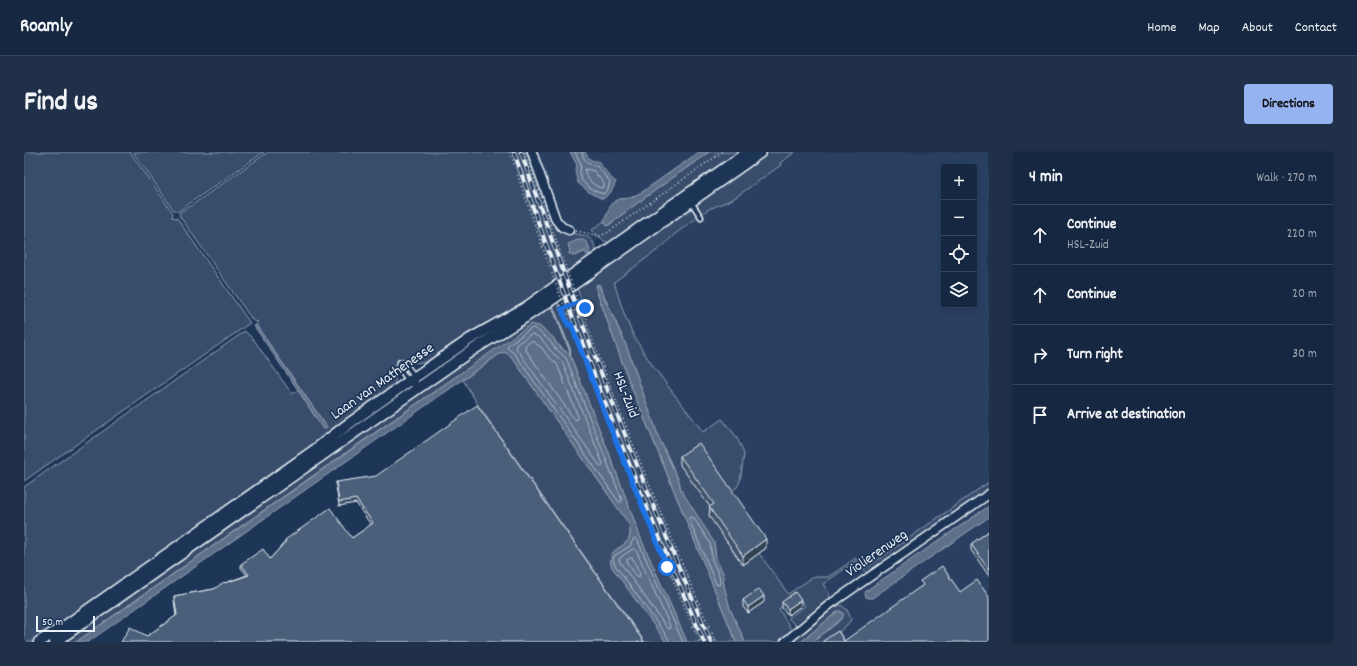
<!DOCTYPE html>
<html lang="en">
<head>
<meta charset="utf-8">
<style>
  :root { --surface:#162841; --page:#1f3048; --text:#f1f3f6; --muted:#9ea6b1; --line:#35445a; --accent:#95b2f1 }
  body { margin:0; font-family:Dekko,sans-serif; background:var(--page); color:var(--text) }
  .controls { position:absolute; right:12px; top:12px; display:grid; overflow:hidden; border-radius:4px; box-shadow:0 2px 6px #0003 }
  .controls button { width:36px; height:36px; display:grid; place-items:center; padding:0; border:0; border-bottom:1px solid var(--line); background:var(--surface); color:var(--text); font:20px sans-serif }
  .scale { position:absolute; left:12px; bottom:10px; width:59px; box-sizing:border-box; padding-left:4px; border:2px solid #e8f1f8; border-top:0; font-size:11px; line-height:14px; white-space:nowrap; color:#e8f1f8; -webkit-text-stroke:3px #1d3557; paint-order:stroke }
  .stop { position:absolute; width:12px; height:12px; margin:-9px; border:3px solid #1a73e8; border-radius:50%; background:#fff }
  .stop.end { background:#1a73e8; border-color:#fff; box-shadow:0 1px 4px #0008 }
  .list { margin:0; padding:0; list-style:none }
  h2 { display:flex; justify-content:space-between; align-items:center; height:52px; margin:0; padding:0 16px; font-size:17px }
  h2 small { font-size:13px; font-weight:400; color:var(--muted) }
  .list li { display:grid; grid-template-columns:26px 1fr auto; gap:12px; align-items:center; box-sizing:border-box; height:60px; padding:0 16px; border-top:1px solid var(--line) }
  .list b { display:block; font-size:15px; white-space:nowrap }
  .list p { margin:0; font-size:13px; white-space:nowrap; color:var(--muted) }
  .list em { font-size:13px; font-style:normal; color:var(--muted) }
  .icon { flex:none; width:22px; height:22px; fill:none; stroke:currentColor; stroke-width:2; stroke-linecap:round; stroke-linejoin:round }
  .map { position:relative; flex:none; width:965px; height:490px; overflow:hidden; border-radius:4px }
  header { display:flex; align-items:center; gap:24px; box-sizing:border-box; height:56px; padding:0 20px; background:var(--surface); border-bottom:1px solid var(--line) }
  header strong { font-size:19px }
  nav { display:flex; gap:22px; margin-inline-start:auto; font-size:14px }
  .intro { display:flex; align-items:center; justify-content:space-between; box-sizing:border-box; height:96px; padding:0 24px }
  h1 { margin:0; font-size:28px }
  .button { padding:10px 18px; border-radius:4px; background:var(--accent); color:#111; font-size:14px; font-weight:700 }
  main { display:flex; gap:24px; padding:0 24px }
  aside { flex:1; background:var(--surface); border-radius:4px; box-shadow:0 2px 6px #0003 }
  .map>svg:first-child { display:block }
  .built { fill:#2a4162; fill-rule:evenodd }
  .green { fill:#374d6c; stroke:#909fb2; fill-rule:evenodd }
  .water { fill:#5d7089; stroke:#95a4b5 }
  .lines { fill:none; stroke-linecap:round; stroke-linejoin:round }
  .shore { stroke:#b0bdcc; stroke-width:1 }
  .stream { stroke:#95a4b5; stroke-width:2.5 }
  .service-casing { stroke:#e8f1f8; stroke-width:7 }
  .minor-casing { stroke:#e8f1f8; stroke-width:11 }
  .tertiary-casing { stroke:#e8f1f8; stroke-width:13 }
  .path { stroke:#e8f1f8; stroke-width:1.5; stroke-dasharray:1 3; stroke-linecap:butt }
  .service { stroke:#1d3557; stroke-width:4 }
  .minor { stroke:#1d3557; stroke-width:8 }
  .tertiary { stroke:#1d3557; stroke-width:10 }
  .rail-casing { stroke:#e8f1f8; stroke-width:4 }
  .rail { stroke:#1d3557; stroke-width:2.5; stroke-dasharray:8; stroke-linecap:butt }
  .path-bridge { stroke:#e8f1f8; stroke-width:1.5; stroke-dasharray:1 3; stroke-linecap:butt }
  .wall { fill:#3f5169; stroke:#e8f1f8 }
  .shaded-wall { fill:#334255; stroke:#e8f1f8 }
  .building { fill:#495e7a; stroke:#e8f1f8 }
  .route { stroke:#1a73e8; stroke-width:5 }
  .labels { text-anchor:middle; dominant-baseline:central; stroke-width:3.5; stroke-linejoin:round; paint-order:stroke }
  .street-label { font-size:15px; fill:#e8f1f8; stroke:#1d3557 }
</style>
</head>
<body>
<header>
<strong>Roamly</strong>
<nav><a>Home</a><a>Map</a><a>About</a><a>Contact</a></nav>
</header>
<div class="intro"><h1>Find us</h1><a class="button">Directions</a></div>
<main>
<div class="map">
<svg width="965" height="490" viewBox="0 0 965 490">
  <rect width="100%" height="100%" fill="#1d3557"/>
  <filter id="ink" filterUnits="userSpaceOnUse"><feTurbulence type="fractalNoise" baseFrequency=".025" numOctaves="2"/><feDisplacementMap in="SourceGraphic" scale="8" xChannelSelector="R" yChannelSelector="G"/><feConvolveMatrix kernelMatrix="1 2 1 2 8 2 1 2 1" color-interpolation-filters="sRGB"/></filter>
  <g filter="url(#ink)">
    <!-- built -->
    <g class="built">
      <path d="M463 0H703L507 135Z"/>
      <path d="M758 0H965V490H726L581 125ZM920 15H950V153H920Z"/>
    </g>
    <!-- green -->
    <g class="green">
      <path d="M0 0H106L149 61 148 65 153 66 226 171 0 329Z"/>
      <path d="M109 0H240L153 60 149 57Z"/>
      <path d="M244 0H505L541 80C555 83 574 82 571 103L487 162 460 172 429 191 407 207 402 210 391 211 379 207 369 214C372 224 373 231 366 240L10 490H0V335L221 179 230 188 268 242 274 238 299 277 303 275 232 173 234 170 229 169 155 63 156 60 168 53ZM563 92 565 96V98L550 104 546 99Z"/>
      <path d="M685 0H720L586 91 580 89 568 78 580 69 584 74 612 52Z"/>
      <path d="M741 0H771L756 11 757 13 709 47 685 57 651 82 639 94 590 130C596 150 602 170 612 188 631 220 657 250 679 280L698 267 711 283 718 296 720 303 716 329 713 335 697 348 764 442 786 427 792 425H804L832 406 840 416 845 414 965 330V337L845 421 841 420 832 409 799 432 805 441 806 449 773 475 765 467V465L781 454 772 443 755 457 768 479 756 490H721L706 457 700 434 699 421 692 407 691 398 657 338 655 329 635 286 602 193 575 132 573 139 574 143 605 229 712 490H663L617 387 591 317 546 203C535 194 526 184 515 174L431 225 317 304 52 490H34L446 202 533 146 538 163 561 155 559 148H557L552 133Z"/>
      <path d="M480 200 487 204 605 372C613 401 579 390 588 415L642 490H621L456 256 439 228 477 201Z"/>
      <path d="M817 453 823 458 827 467 824 472 815 480 822 490H789L819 466 814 459 777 490H767L809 456Z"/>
    </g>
    <!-- water -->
    <g class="water">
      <path d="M546 0H561C565 7 566 9 574 9L586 25 592 30 587 40 579 47 566 41 554 31 551 20 553 13Z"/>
      <path d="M675 0H685L612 52 583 74 580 69 587 52 595 47 605 46 618 40Z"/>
      <path d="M554 88H559C566 91 564 96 566 102L563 103 561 99 550 104 547 102H545V100L546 99 544 92Z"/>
      <path d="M574 132 602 193 635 286 655 329 657 338 690 390 692 407 699 421 700 434 706 457 721 490H712L605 229 574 143 572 133Z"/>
      <path d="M507 172 515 174 530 186 532 192 546 203 591 317 617 387 663 490H642L588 415C579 390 613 401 605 372L487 204 480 200 477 201 64 490H52Z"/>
      <path d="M232 173 303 275 299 277 274 238 230 174Z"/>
      <path d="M965 354V365L848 446H845L842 445 841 441 843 438Z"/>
      <path d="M814 459H817L820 463 815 469 789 490H777Z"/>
    </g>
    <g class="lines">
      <!-- shore -->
      <g class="shore">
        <path d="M551 0 557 12 556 20 558 29 568 38 579 42 584 38 586 30 573 14C565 12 559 9 558 0"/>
        <path d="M562 17 570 19 580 32V35L577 36C569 33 563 28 561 20Z"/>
        <path d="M509 176 513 178 526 189 530 195 542 206 598 348 597 350H595L491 202 483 196 484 193Z"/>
        <path d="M508 182C516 184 521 191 525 197 529 202 534 205 538 209L579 312 578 315 576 314 492 196V193Z"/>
        <path d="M508 189 518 196 522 202 533 212 554 265 553 268 550 267 501 197V194Z"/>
        <path d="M666 365H669L686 391 688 408 695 423 696 431 695 433 692 432 665 367Z"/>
        <path d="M609 397 612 398 646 474 645 477 643 476 596 410 595 408 596 406Z"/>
        <path d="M607 406 609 407 616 422 615 425 613 424 603 411V408Z"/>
        <path d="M645 490 644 486 591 413 589 408 590 404 606 394 610 386 613 387 659 490"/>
      </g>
      <!-- stream -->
      <path class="stream" d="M528 153 546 198V203"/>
      <defs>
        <g id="service">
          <path d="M667 50 677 65"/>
          <path d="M376 210H380L391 225 393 236 385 230 375 215Z"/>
        </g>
        <g id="minor">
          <path d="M508 0 532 68 538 75 545 78"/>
          <path d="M761 490 805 453 965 342"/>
        </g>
        <g id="tertiary">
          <path d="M15 490 41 474 292 297 323 273 391 225 446 187 501 156 724 0"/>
          <path d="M31 490 450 197 495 169 533 144 737 0"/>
        </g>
      </defs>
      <!-- service casing -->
      <use href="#service" class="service-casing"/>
      <!-- minor casing -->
      <use href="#minor" class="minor-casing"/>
      <!-- tertiary casing -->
      <use href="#tertiary" class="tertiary-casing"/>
      <!-- path -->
      <g class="path">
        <path d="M552 79 576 84 583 81 698 0"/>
        <path d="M536 153 544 173 547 172"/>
        <path d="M538 157 558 149 564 166 561 167"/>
      </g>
      <!-- service -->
      <use href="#service" class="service"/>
      <!-- minor -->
      <use href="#minor" class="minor"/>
      <!-- tertiary -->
      <use href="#tertiary" class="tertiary"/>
      <defs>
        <g id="rail">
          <path d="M490 0C546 166 610 330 680 490"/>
          <path d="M497 0C554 166 617 330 687 490"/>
        </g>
      </defs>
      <!-- rail casing -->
      <use href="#rail" class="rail-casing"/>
      <!-- rail -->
      <use href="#rail" class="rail"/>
      <!-- path-bridge -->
      <g class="path-bridge">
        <path d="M486 0C541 166 606 330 676 490"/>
        <path d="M501 0C558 166 621 329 692 490"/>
      </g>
    </g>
    <!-- wall -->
    <g class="wall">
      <path d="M656 304 742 396 719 413 685 364 686 355 656 313Z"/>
      <path d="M312 330 620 490 123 484 152 464 150 448V444L190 437 201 431 223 423 217 416V412L246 407 261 390V388L328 386 347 373 332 351 315 354 312 334Z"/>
      <path d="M965 379V424L947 398V392Z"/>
      <path d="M719 448 740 450 724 461 719 455Z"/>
      <path d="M758 450 777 454 764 463 758 456Z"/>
    </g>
    <!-- shaded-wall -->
    <g class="shaded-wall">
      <path d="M742 387V396L719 413V404Z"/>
      <path d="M740 444V450L724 461V455Z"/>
      <path d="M777 448V454L764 463V457Z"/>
    </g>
    <!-- building -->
    <g class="building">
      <path d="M453 253 620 490H97L106 475 123 484 153 463 150 444 190 437 200 430 201 431 225 423 217 412 239 397 246 407 262 389 261 388 306 356 328 386 349 371 332 347 315 350 312 330 352 324Z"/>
      <path d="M675 291 742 387 719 404 685 355 690 352 656 304Z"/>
      <path d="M965 379V418L947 392Z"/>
      <path d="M918 414 936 440 953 428 965 445V490H799V489L814 479 820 489 899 433 896 429Z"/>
      <path d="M735 437 740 444 724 455 719 448Z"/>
      <path d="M771 440 777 448 764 457 758 450Z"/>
    </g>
  </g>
  <g class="lines" filter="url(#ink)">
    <!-- route -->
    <path class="route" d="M561 156 558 149 538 157 544 173 547 172 583 267 643 415"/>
  </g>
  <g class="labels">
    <!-- street labels -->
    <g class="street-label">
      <text transform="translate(359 230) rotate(-35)">Laan van Mathenesse</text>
      <text transform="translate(601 243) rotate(69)">HSL-Zuid</text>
      <text transform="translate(853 402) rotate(-35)">Violierenweg</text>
    </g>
  </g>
</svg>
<div class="controls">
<button>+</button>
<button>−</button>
<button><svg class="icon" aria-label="locate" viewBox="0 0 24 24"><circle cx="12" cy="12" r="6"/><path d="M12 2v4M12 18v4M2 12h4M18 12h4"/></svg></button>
<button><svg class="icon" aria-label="layers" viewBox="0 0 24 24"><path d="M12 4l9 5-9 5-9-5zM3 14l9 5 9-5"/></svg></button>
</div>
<div class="scale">50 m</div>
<div class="stop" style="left:643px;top:415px"></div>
<div class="stop end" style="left:561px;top:156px"></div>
</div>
<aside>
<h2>4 min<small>Walk · 270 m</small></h2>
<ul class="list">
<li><svg class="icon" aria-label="ahead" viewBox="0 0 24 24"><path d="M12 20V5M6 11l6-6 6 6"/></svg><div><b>Continue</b><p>HSL-Zuid</p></div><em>220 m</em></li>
<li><svg class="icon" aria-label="ahead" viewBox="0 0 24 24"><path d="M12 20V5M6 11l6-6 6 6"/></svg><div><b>Continue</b></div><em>20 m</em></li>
<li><svg class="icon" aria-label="right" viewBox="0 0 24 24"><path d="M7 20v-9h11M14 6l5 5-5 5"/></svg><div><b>Turn right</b></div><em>30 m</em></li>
<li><svg class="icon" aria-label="arrive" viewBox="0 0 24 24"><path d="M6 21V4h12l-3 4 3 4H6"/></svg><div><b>Arrive at destination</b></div></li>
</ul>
</aside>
</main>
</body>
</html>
